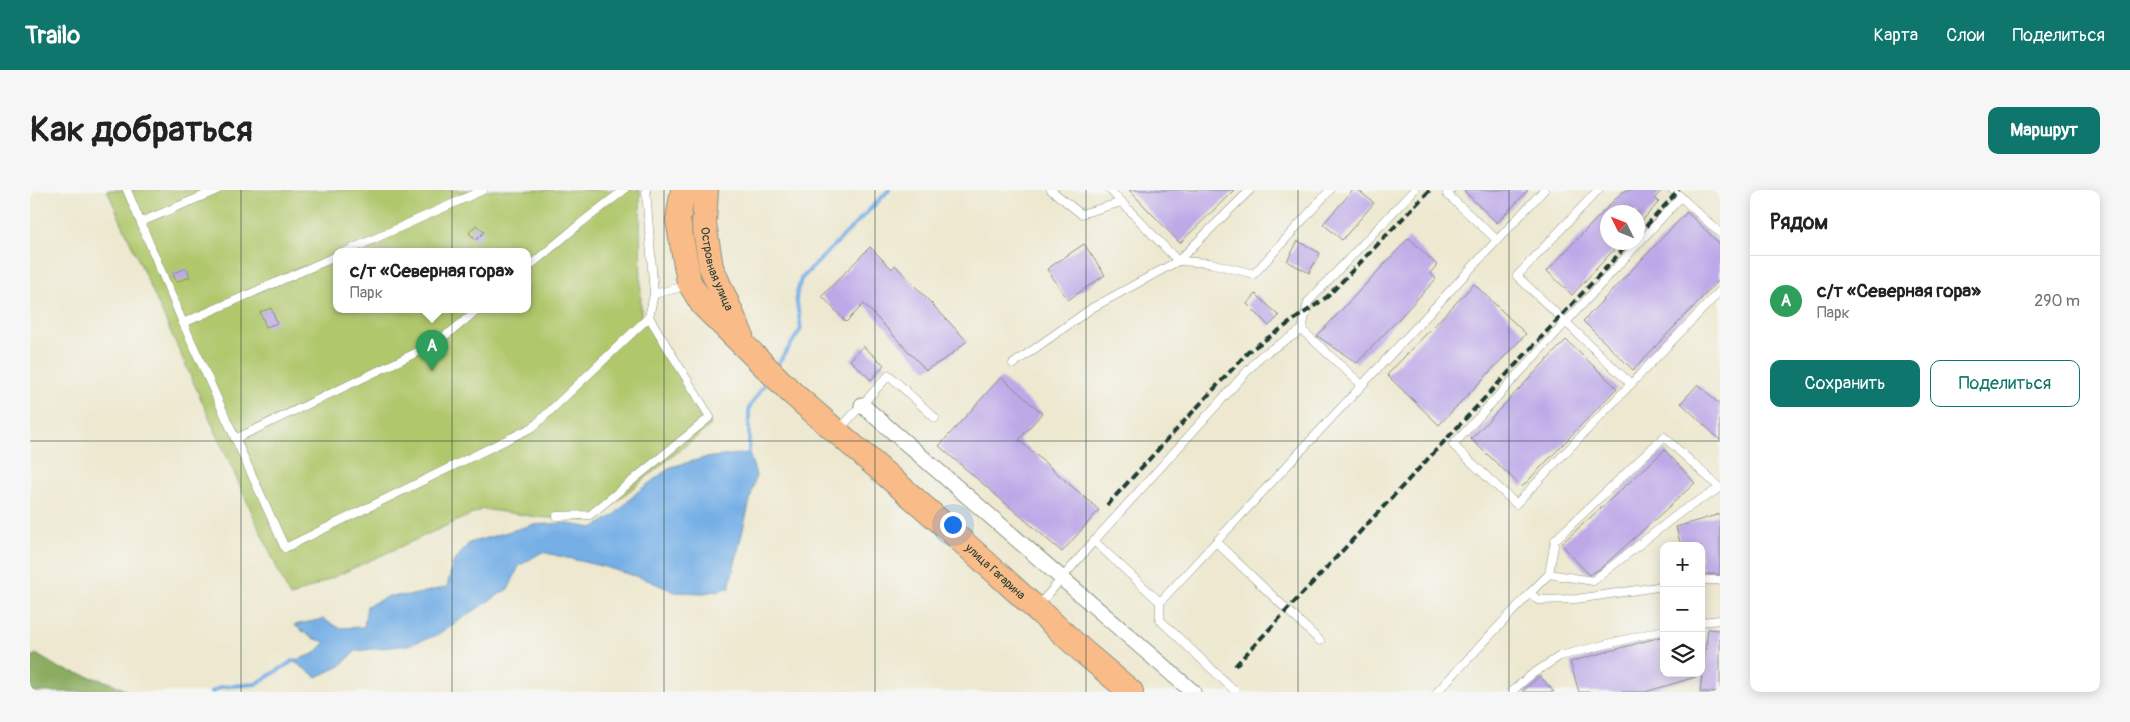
<!DOCTYPE html>
<html lang="ru">
<head>
<meta charset="utf-8">
<style>
  :root { --surface:#fff; --page:#f6f6f6; --text:#222; --muted:#767676; --line:#e0e0e0; --accent:#0f766e }
  body { margin:0; font-family:Pangolin,sans-serif; background:var(--page); color:var(--text) }
  .controls { position:absolute; right:15px; bottom:15px; display:grid; overflow:hidden; border-radius:10px; box-shadow:0 2px 12px #0003 }
  .controls button { width:45px; height:45px; display:grid; place-items:center; padding:0; border:0; border-bottom:1px solid var(--line); background:var(--surface); color:var(--text); font:25px sans-serif }
  .compass { position:absolute; left:1570px; top:15px; width:45px; height:45px; border-radius:50%; background:var(--surface); box-shadow:0 2px 12px #0003; rotate:313deg }
  .you { position:absolute; left:922px; top:334px; width:18px; height:18px; margin:-12px; border:4px solid #fff; border-radius:50%; background:#1a73e8; box-shadow:0 0 0 8px #1a73e833 }
  .badge { display:grid; place-items:center; width:32px; height:32px; border-radius:50%; background:var(--accent); color:#fff; font-size:16px; font-weight:700 }
  .pin { position:absolute; translate:-50% -41px; filter:drop-shadow(0 1px 2px #0008) }
  .pin::after { content:''; position:absolute; top:26px; width:18px; height:15px; background:inherit; clip-path:polygon(0 0,100% 0,50% 100%) }
  .popup { position:absolute; left:303px; top:58px; width:198px; height:65px; box-sizing:border-box; display:grid; place-content:center; border-radius:10px; background:var(--surface); filter:drop-shadow(0 1px 4px #0005); font-size:16px; white-space:nowrap; color:var(--muted) }
  .popup b { font-size:19px; color:var(--text) }
  .popup::after { content:''; position:absolute; left:50%; top:100%; margin-left:-10px; border:10px solid transparent; border-top-color:var(--surface) }
  .list { margin:0; padding:0; list-style:none }
  h2 { display:flex; justify-content:space-between; align-items:center; height:65px; margin:0; padding:0 20px; font-size:21px }
  h2 small { font-size:16px; font-weight:400; color:var(--muted) }
  .list li { display:grid; grid-template-columns:32px 1fr auto; gap:15px; align-items:center; box-sizing:border-box; height:90px; padding:0 20px; border-top:1px solid var(--line) }
  .list b { display:block; font-size:19px; white-space:nowrap }
  .list p { margin:0; font-size:16px; white-space:nowrap; color:var(--muted) }
  .list em { font-size:16px; font-style:normal; color:var(--muted) }
  .actions { display:flex; gap:10px; padding:15px 20px }
  .actions a { flex:1; padding:11px 0; border:1px solid var(--accent); border-radius:10px; text-align:center; font-size:18px; color:var(--accent) }
  .actions .main { background:var(--accent); color:#fff }
  .icon { flex:none; width:28px; height:28px; fill:none; stroke:currentColor; stroke-width:2; stroke-linecap:round; stroke-linejoin:round }
  .map { position:relative; flex:none; width:1690px; height:502px; overflow:hidden; border-radius:10px }
  header { display:flex; align-items:center; gap:30px; box-sizing:border-box; height:70px; padding:0 25px; background:var(--accent); color:#fff }
  header strong { font-size:24px }
  nav { display:flex; gap:28px; margin-inline-start:auto; font-size:18px }
  .intro { display:flex; align-items:center; justify-content:space-between; box-sizing:border-box; height:120px; padding:0 30px }
  h1 { margin:0; font-size:35px }
  .button { padding:12px 22px; border-radius:10px; background:var(--accent); color:#fff; font-size:18px; font-weight:700 }
  main { display:flex; gap:30px; padding:0 30px }
  aside { flex:1; background:var(--surface); border-radius:10px; box-shadow:0 2px 12px #0003 }
  .map>svg:first-child { display:block }
  .green { fill:#b0c76c; stroke:#688250; fill-rule:evenodd }
  .forest { fill:#8cac60; stroke:#56744a }
  .water { fill:#75afe6; stroke:#4a768d }
  .lines { fill:none; stroke-linecap:round; stroke-linejoin:round }
  .stream { stroke:#75afe6; stroke-width:4 }
  .building { fill:#bda8e8 }
  .lane-casing { stroke:#869282; stroke-width:9 }
  .street-casing { stroke:#869282; stroke-width:17 }
  .primary-casing { stroke:#869282; stroke-width:26 }
  .lane { stroke:#fff; stroke-width:8 }
  .street { stroke:#fff; stroke-width:15 }
  .primary { stroke:#f9bc89; stroke-width:24 }
  .rail { stroke:#1f3d34; stroke-width:4; stroke-dasharray:8 4; stroke-linecap:butt }
  .grid { fill:none; stroke:#1f3d34; stroke-width:1; stroke-opacity:0.55 }
  .labels { text-anchor:middle; dominant-baseline:central; stroke-width:4; stroke-linejoin:round; paint-order:stroke }
  .street-label { font-size:12px; fill:#1f3d34; stroke:#f6f6f2 }
</style>
</head>
<body>
<header>
<strong>Trailo</strong>
<nav><a>Карта</a><a>Слои</a><a>Поделиться</a></nav>
</header>
<div class="intro"><h1>Как добраться</h1><a class="button">Маршрут</a></div>
<main>
<div class="map">
<svg width="1690" height="502" viewBox="0 0 1690 502">
  <rect width="100%" height="100%" fill="#f6f6f2"/>
  <filter id="ink" filterUnits="userSpaceOnUse"><feTurbulence type="fractalNoise" baseFrequency=".02" numOctaves="2"/><feDisplacementMap in="SourceGraphic" scale="10" xChannelSelector="R" yChannelSelector="G"/><feConvolveMatrix kernelMatrix="1 2 1 2 8 2 1 2 1" color-interpolation-filters="sRGB"/></filter>
  <filter id="wash" filterUnits="userSpaceOnUse"><feTurbulence type="fractalNoise" baseFrequency=".0096" numOctaves="4" result="noise"/><feDisplacementMap in="SourceGraphic" scale="20" xChannelSelector="R" yChannelSelector="G"/><feGaussianBlur stdDeviation="1.12" result="paint"/><feColorMatrix in="noise" values="0 0 0 0 0 0 0 0 0 0 0 0 0 0 0 0 0 1.4 0 .05"/><feComposite in="paint" operator="in"/></filter>
  <g filter="url(#wash)">
    <rect width="100%" height="100%" fill="#ede8cf"/>
    <!-- green -->
    <path class="green" d="M77 0H610L611 126 681 235 562 331 507 327 453 319 260 407ZM307 62H497V120H307Z"/>
    <!-- forest -->
    <path class="forest" d="M6 464 29 478 82 493 99 502H0V468Z"/>
    <!-- water -->
    <path class="water" d="M719 263 726 285 699 398 674 403 645 402 615 389 575 377 512 362 489 376 479 398 405 446 378 455 326 461 310 476 287 487 263 471 284 464 296 452 282 448 264 435 293 429 309 438 334 437 337 416 359 406 383 405 417 397 423 373 439 353 502 335 533 333 563 338 583 326 606 303 641 277 674 268Z"/>
    <g class="lines">
      <!-- stream -->
      <g class="stream">
        <path d="M746 177 771 139 766 107 771 89 859 0"/>
        <path d="M719 263V218L738 189"/>
        <path d="M182 502 191 497 226 494 263 471"/>
      </g>
    </g>
    <g id="blocks">
      <!-- building -->
      <g class="building">
        <path d="M1099 0H1204L1150 53Z"/>
        <path d="M1323 0H1328L1344 13 1312 50 1293 34Z"/>
        <path d="M1433 0H1498L1467 33Z"/>
        <path d="M1597 0H1632L1625 8 1629 12 1608 35V22H1578V52H1591L1542 105 1517 81 1591 3Z"/>
        <path d="M1657 22 1690 54V89L1603 180 1553 131Z"/>
        <path d="M446 35 454 42 446 50 439 43Z"/>
        <path d="M1379 48 1407 75 1400 83 1406 89 1327 173 1287 146Z"/>
        <path d="M1268 51 1290 63 1279 83 1257 71Z"/>
        <path d="M1054 54 1075 85 1038 110 1017 79Z"/>
        <path d="M840 57 862 79 865 75 937 151 918 167 896 180 834 114 816 132 792 106Z"/>
        <path d="M157 78 160 87 146 92 143 83Z"/>
        <path d="M1444 94 1496 144 1409 235 1357 185Z"/>
        <path d="M1226 104 1249 126 1239 136 1217 114Z"/>
        <path d="M241 118 247 133 236 137 230 122Z"/>
        <path d="M1536 150 1587 198 1492 297 1441 249Z"/>
        <path d="M833 156 854 175 841 190 820 170Z"/>
        <path d="M971 187 1012 223 989 250 1069 320 1032 362 909 256Z"/>
        <path d="M1668 194 1690 215V250L1651 213Z"/>
        <path d="M1635 260 1665 293 1571 378 1559 385 1531 354Z"/>
        <path d="M1690 324V384H1675L1671 375V356H1651L1646 337Z"/>
        <path d="M1678 439 1690 440V502H1670Z"/>
        <path d="M1634 446V483H1669V486L1615 502H1549L1540 472Z"/>
        <path d="M1510 486 1524 502H1492Z"/>
      </g>
    </g>
  </g>
  <g filter="url(#ink)">
    <use href="#blocks" fill-opacity="0" stroke="#869282" stroke-width="1"/>
    <g class="lines">
      <defs>
        <g id="lane">
          <path d="M97 0 153 133 255 358 503 237 619 127 624 104 616 0"/>
          <path d="M1021 0 1051 24 1092 12"/>
          <path d="M1080 0 1148 71 1180 73 1224 84 1300 0"/>
          <path d="M1421 0 1417 4 1467 50"/>
          <path d="M1568 0 1487 86 1601 194"/>
          <path d="M1643 0 1690 43"/>
          <path d="M1651 7 1423 255 1486 314 1690 101"/>
          <path d="M111 32 187 0"/>
          <path d="M315 62 453 0"/>
          <path d="M497 78 551 33 594 0"/>
          <path d="M624 104 648 98 658 93"/>
          <path d="M153 133 307 66"/>
          <path d="M1272 140 1278 112 1384 0"/>
          <path d="M983 174 1062 118 1148 71 1220 0"/>
          <path d="M808 241 859 185 905 228"/>
          <path d="M205 249 394 159 422 141 447 120"/>
          <path d="M527 326 560 325 680 227 619 127"/>
          <path d="M1186 352 1290 451"/>
          <path d="M1519 384 1563 391 1652 321 1690 298"/>
          <path d="M1671 390H1690"/>
          <path d="M1500 403 1519 384 1525 350 1634 247 1690 298"/>
          <path d="M1130 412 1064 351 1231 166 1272 140 1332 195"/>
          <path d="M1008 416 1064 351"/>
          <path d="M1671 432 1690 430"/>
          <path d="M1206 502 1130 430V412L1514 0"/>
          <path d="M1407 502 1500 403 1508 410 1546 409 1634 396"/>
          <path d="M1481 502 1501 485 1530 466 1634 440"/>
        </g>
        <path id="street" d="M832 215 1163 502"/>
        <g id="primary">
          <path id="s1" d="M653 0 648 30 659 92 673 115 762 203 912 333 1056 464 1101 502"/>
          <path id="s2" d="M676 0 674 33 681 77 711 145"/>
        </g>
      </defs>
      <!-- lane casing -->
      <use href="#lane" class="lane-casing"/>
      <!-- street casing -->
      <use href="#street" class="street-casing"/>
      <!-- primary casing -->
      <use href="#primary" class="primary-casing"/>
      <!-- lane -->
      <use href="#lane" class="lane"/>
      <!-- street -->
      <use href="#street" class="street"/>
      <!-- primary -->
      <use href="#primary" class="primary"/>
      <!-- rail -->
      <g class="rail">
        <path d="M1608 45 1649 0"/>
        <path d="M1077 315 1219 161 1297 107 1400 0"/>
        <path d="M1205 476 1600 52"/>
      </g>
    </g>
  </g>
  <!-- grid -->
  <path class="grid" d="M211 0V502M422 0V502M634 0V502M845 0V502M1056 0V502M1268 0V502M1479 0V502M0 251H1690"/>
  <g class="labels">
    <!-- street labels -->
    <g class="street-label">
      <text stroke="none"><textPath href="#s2" startOffset="81">Островная улица</textPath></text>
      <text stroke="none"><textPath href="#s1" startOffset="516">улица Гагарина</textPath></text>
    </g>
  </g>
</svg>
<div class="controls">
<button>+</button>
<button>−</button>
<button><svg class="icon" aria-label="layers" viewBox="0 0 24 24"><path d="M12 4l9 5-9 5-9-5zM3 14l9 5 9-5"/></svg></button>
</div>
<svg class="compass" viewBox="-18 -18 36 36"><path d="M0-13l5 13h-10z" fill="#e53935"/><path d="M0 13l5-13h-10z" fill="#767676"/></svg>
<div class="you"></div>
<div class="pin badge" style="left:402px;top:181px;background:#2e9e5b">A</div>
<div class="popup"><b>с/т «Северная гора»</b>Парк</div>
</div>
<aside>
<h2>Рядом<small></small></h2>
<ul class="list">
<li><span class="badge" style="background:#2e9e5b">A</span><div><b>с/т «Северная гора»</b><p>Парк</p></div><em>290 m</em></li>
</ul>
<div class="actions"><a class="main">Сохранить</a><a>Поделиться</a></div>
</aside>
</main>
</body>
</html>
